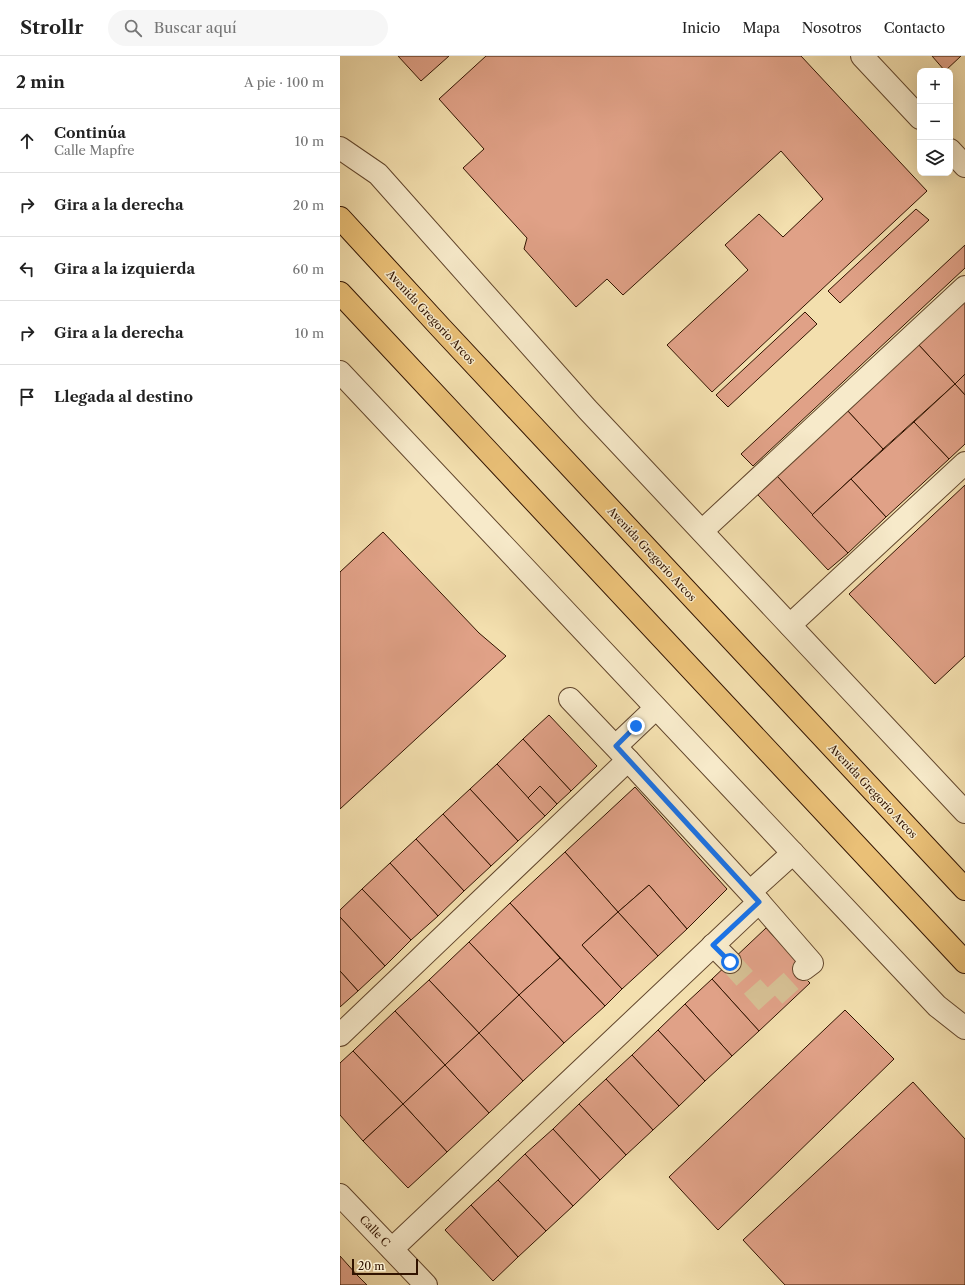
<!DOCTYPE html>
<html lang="es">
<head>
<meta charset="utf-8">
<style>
  :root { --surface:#fff; --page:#f6f6f6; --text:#222; --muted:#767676; --line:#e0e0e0 }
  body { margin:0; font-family:"Libre Caslon Text",serif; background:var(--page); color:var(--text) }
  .controls { position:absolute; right:12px; top:12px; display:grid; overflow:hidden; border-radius:8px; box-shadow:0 4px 16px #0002 }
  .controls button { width:36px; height:36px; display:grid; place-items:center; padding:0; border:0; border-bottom:1px solid var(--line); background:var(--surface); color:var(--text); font:20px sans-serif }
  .scale { position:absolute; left:12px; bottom:10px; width:66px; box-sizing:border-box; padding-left:4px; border:2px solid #311300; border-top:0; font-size:11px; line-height:14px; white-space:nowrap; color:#311300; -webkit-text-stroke:3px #f7eaca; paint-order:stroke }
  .stop { position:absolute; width:12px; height:12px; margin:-9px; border:3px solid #1a73e8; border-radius:50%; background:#fff }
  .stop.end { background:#1a73e8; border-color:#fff; box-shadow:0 1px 4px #0008 }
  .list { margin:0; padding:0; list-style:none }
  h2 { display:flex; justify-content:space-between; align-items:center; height:52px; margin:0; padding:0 16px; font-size:17px }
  h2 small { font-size:13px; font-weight:400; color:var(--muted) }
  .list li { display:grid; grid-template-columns:26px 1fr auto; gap:12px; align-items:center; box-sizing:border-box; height:64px; padding:0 16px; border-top:1px solid var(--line) }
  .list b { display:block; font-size:15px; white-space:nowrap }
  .list p { margin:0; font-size:13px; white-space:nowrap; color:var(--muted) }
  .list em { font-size:13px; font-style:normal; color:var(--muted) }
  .icon { flex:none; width:22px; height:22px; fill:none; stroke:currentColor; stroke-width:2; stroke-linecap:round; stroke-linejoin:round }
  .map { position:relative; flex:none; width:625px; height:1229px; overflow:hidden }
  header { display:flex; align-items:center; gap:24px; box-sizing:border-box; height:56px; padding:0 20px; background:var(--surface); border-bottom:1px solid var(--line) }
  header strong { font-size:19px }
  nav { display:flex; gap:22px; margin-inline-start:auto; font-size:14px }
  .search { width:280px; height:36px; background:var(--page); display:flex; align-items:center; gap:10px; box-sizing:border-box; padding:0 14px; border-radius:22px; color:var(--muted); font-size:15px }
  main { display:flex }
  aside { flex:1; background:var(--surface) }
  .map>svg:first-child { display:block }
  .building { fill:#e0a187; stroke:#311300 }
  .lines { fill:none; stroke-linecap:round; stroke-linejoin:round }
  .minor-tunnel { stroke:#d6c094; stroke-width:22; stroke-dasharray:22 11; stroke-linecap:butt }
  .minor-casing { stroke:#62462c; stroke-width:24 }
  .major-casing { stroke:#311300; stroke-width:24 }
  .minor { stroke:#f7eaca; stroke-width:22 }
  .major { stroke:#eac077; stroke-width:22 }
  .route { stroke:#1a73e8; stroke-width:5 }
  .labels { text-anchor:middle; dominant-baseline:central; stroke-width:3; stroke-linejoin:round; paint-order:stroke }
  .street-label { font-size:11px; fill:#311300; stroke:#f7eaca }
</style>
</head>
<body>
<header>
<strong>Strollr</strong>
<div class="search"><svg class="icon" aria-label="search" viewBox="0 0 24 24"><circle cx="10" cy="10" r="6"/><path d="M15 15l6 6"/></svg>Buscar aquí</div>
<nav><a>Inicio</a><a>Mapa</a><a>Nosotros</a><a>Contacto</a></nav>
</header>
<main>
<aside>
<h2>2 min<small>A pie · 100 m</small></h2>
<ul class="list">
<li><svg class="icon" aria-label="ahead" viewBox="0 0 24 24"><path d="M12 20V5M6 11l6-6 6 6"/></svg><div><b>Continúa</b><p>Calle Mapfre</p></div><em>10 m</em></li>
<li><svg class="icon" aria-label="right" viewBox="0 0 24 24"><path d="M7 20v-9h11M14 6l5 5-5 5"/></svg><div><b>Gira a la derecha</b></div><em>20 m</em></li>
<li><svg class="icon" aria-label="left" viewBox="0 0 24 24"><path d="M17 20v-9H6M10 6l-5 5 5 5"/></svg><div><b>Gira a la izquierda</b></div><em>60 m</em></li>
<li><svg class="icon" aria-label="right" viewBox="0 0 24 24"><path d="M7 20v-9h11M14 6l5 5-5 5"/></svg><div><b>Gira a la derecha</b></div><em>10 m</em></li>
<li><svg class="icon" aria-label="arrive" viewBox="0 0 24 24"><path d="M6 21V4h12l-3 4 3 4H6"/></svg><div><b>Llegada al destino</b></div></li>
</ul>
</aside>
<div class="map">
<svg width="625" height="1229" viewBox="0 0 625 1229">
  <rect width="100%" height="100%" fill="#f3dfae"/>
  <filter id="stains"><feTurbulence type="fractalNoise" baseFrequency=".005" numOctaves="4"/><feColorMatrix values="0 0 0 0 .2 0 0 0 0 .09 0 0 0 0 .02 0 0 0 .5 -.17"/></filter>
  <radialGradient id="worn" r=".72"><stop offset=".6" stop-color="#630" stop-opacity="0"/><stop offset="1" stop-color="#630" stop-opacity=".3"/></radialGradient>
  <!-- building -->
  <g class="building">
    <path d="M58 0H109L81 25Z"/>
    <path d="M461 0 587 135 372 336 327 289 408 214 385 189 419 158 443 181 483 143 441 95 283 239 267 223 236 251 184 193 187 182 123 112 144 93 99 43 146 0Z"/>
    <path d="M592 0H621L605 15Z"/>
    <path d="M576 153 589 164 500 247 488 235Z"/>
    <path d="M625 189V212L413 410 401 398Z"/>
    <path d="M625 242V318L615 328 577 287Z"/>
    <path d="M465 256 477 268 388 351 376 339Z"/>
    <path d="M577 287 615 328 543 393 506 353Z"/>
    <path d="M625 318V339L615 328Z"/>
    <path d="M615 328 625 339V388L609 403 574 366Z"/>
    <path d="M506 353 543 393 472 459 437 420Z"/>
    <path d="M574 366 609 403 546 461 511 423Z"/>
    <path d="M437 420 508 497 488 514 418 439Z"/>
    <path d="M511 423 546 461 508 497 472 459Z"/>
    <path d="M625 429V600L595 628 509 538Z"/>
    <path d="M43 476 139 577 166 600 0 753V516Z"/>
    <path d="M209 659 257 710 231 735 183 683Z"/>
    <path d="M183 683 231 735 217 748 200 730 188 742 157 708Z"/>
    <path d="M157 708 205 760 178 785 130 733Z"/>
    <path d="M200 730 217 748 205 760 188 742Z"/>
    <path d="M295 731 387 833 347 873 309 829 278 856 225 796Z"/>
    <path d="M130 733 178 785 151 810 103 758Z"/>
    <path d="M103 758 151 810 124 835 76 783Z"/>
    <path d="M76 783 124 835 98 860 50 807Z"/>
    <path d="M225 796 278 856 242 889 282 933 265 950 170 847Z"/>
    <path d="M50 807 98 860 71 884 22 833Z"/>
    <path d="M309 829 347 873 318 900 278 856Z"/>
    <path d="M22 833 71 884 45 910 0 861V854Z"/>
    <path d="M170 847 220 902 179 939 129 886Z"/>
    <path d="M278 856 318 900 282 933 242 889Z"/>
    <path d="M0 861 45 910 18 935 0 915Z"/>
    <path d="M426 872 465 914 461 918 470 927 419 975 372 923Z"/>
    <path d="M129 886 179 939 139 977 89 924Z"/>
    <path d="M220 902 265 950 224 987 179 939Z"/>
    <path d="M0 915 18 935 0 951Z"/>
    <path d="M372 923 419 975 392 1000 345 948Z"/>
    <path d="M89 924 139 977 105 1009 55 955Z"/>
    <path d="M179 939 224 987 183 1025 139 977Z"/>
    <path d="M345 948 392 1000 365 1025 318 974Z"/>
    <path d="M505 954 554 1003 378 1174 329 1121Z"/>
    <path d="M55 955 105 1009 63 1048 13 995Z"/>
    <path d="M318 974 365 1025 339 1050 292 999Z"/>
    <path d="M139 977 183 1025 149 1057 105 1009Z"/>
    <path d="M13 995 63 1048 23 1085 0 1059V1007Z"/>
    <path d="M292 999 339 1050 313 1074 266 1023Z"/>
    <path d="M105 1009 149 1057 107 1096 63 1048Z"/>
    <path d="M266 1023 313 1074 286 1099 239 1048Z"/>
    <path d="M573 1026 625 1083V1229H445L403 1184Z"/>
    <path d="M63 1048 107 1096 68 1132 23 1085Z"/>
    <path d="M239 1048 286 1099 260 1124 213 1073Z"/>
    <path d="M213 1073 260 1124 233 1150 185 1098Z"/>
    <path d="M185 1098 233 1150 206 1175 158 1124Z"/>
    <path d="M158 1124 206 1175 178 1201 131 1149Z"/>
    <path d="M131 1149 178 1201 153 1225 105 1174Z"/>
    <path d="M0 1200 17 1219 27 1229H0Z"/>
  </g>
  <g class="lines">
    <!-- minor-tunnel -->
    <path class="minor-tunnel" d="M390 906 427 947 464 913"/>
    <defs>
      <g id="minor">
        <path d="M522 0 580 62"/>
        <path d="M0 92 38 118 247 353 625 756"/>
        <path d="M610 94 625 110"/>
        <path d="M0 316 597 950 625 972"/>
        <path d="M362 475 625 231"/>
        <path d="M450 569 625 407"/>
        <path d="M230 643 288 704"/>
        <path d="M276 690 316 652"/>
        <path d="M411 835 453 797"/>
        <path d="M419 846 472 907 464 913"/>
        <path d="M373 889 390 906"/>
        <path d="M0 979 288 704 419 846 52 1193"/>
        <path d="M0 1139 86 1229"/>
      </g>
      <g id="major">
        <path d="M0 162 101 272 625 833"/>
        <path d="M0 237 625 906"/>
      </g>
    </defs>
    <!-- minor casing -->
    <use href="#minor" class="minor-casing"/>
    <!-- major casing -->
    <use href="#major" class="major-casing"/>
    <!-- minor -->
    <use href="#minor" class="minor"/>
    <!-- major -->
    <use href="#major" class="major"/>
  </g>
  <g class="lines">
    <!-- route -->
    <path class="route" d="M296 670 276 690 419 846 373 889 390 906"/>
  </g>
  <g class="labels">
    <!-- street labels -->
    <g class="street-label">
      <text transform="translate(91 261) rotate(47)">Avenida Gregorio Arcos</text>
      <text transform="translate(312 498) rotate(47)">Avenida Gregorio Arcos</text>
      <text transform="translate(533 735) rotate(47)">Avenida Gregorio Arcos</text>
      <text transform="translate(35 1175) rotate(46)">Calle C</text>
    </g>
  </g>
  <rect width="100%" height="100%" filter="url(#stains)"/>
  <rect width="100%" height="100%" fill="url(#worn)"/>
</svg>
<div class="controls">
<button>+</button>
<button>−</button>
<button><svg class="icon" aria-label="layers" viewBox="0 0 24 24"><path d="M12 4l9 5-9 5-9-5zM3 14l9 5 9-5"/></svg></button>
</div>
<div class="scale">20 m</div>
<div class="stop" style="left:390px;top:906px"></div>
<div class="stop end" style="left:296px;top:670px"></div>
</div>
</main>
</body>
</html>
